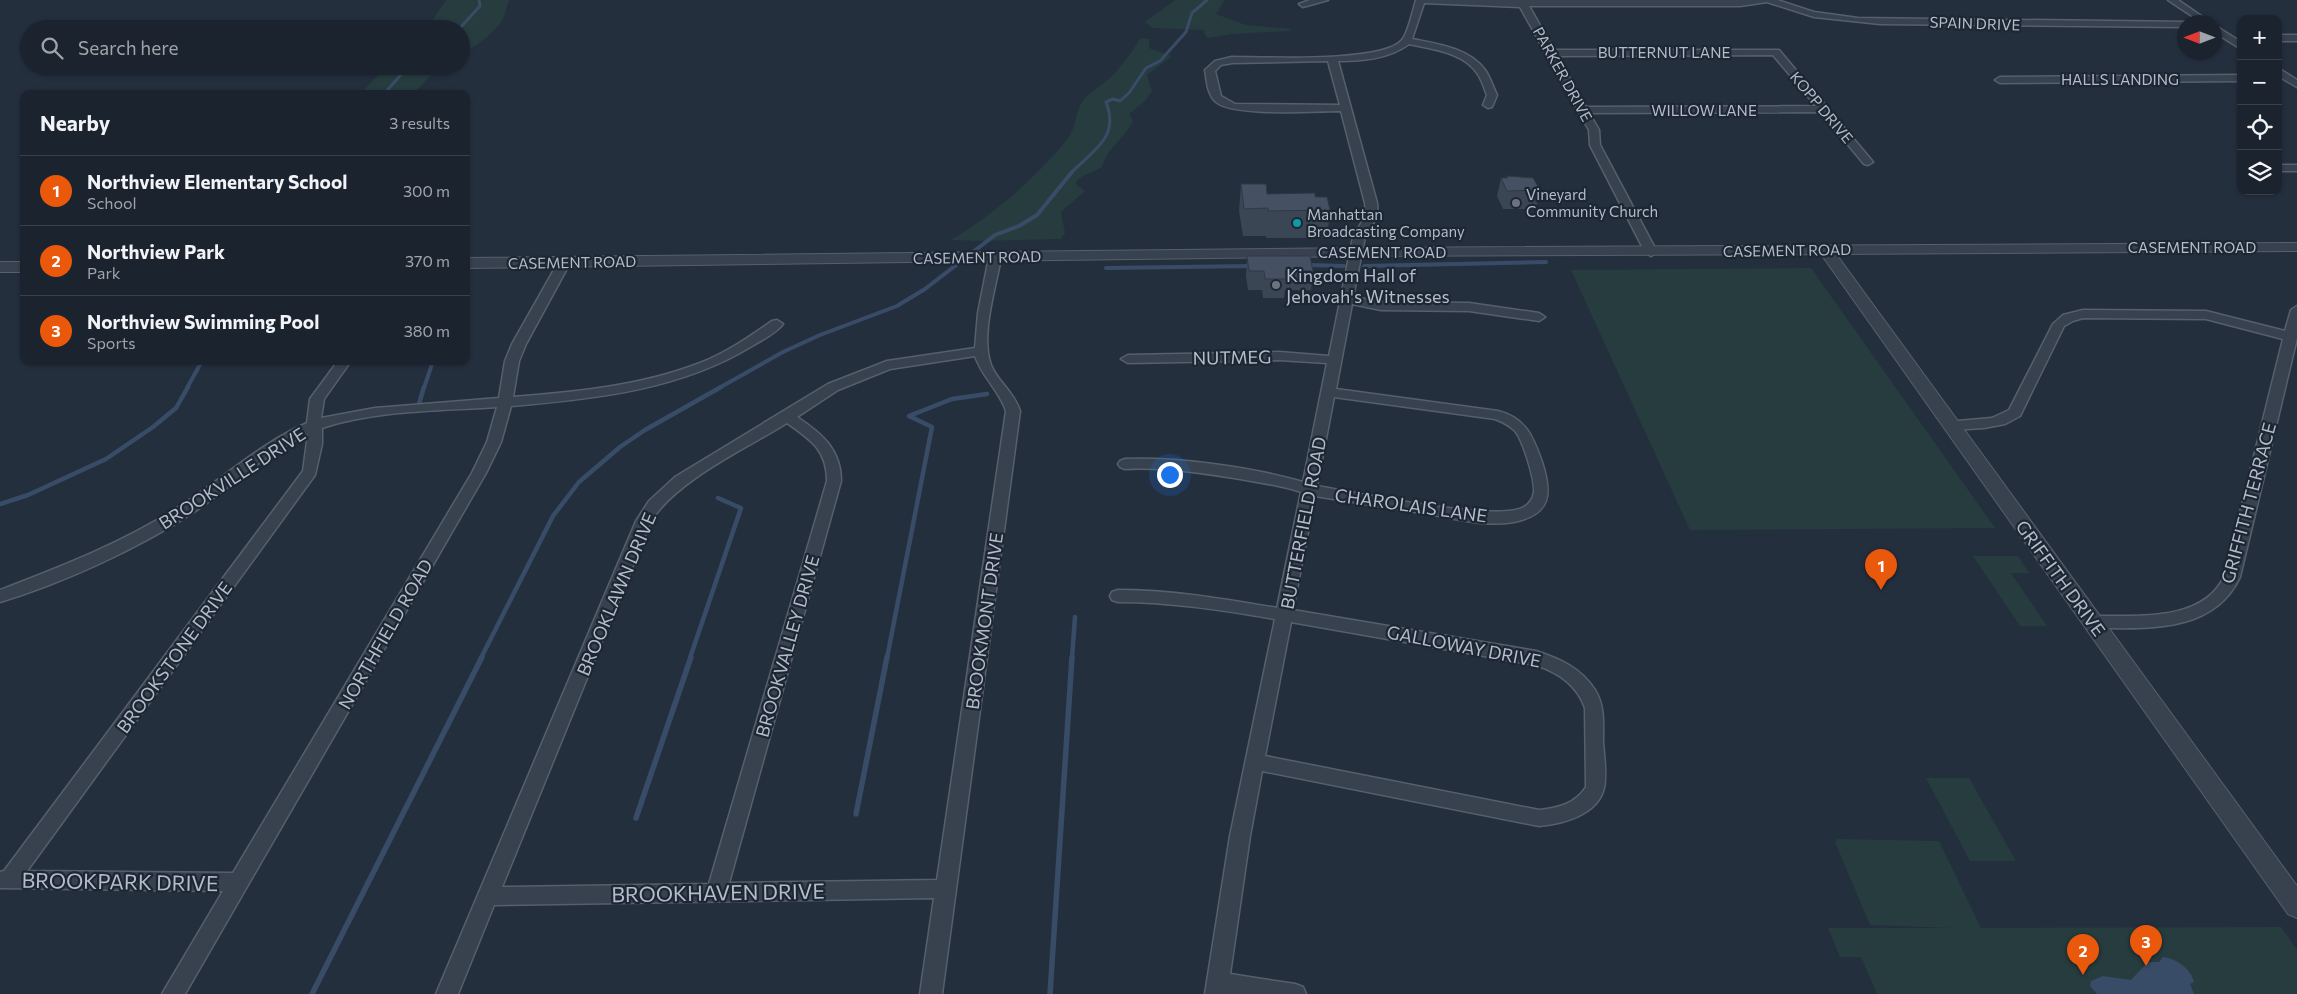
<!DOCTYPE html>
<html lang="en">
<head>
<meta charset="utf-8">
<style>
  :root { --surface:#1b232e; --page:#242b36; --text:#f1f3f6; --muted:#a0a4aa; --line:#39404a; --accent:#ea580c }
  body { margin:0; font-family:Commissioner,sans-serif; background:var(--page); color:var(--text) }
  .controls { position:absolute; right:15px; top:15px; display:grid; overflow:hidden; border-radius:10px; box-shadow:0 1px 4px #0004 }
  .controls button { width:45px; height:45px; display:grid; place-items:center; padding:0; border:0; border-bottom:1px solid var(--line); background:var(--surface); color:var(--text); font:25px sans-serif }
  .compass { position:absolute; left:2177px; top:15px; width:45px; height:45px; border-radius:50%; background:var(--surface); box-shadow:0 1px 4px #0004; rotate:270deg }
  .you { position:absolute; left:1169px; top:474px; width:18px; height:18px; margin:-12px; border:4px solid #fff; border-radius:50%; background:#1a73e8; box-shadow:0 0 0 8px #1a73e833 }
  .badge { display:grid; place-items:center; width:32px; height:32px; border-radius:50%; background:var(--accent); color:#fff; font-size:16px; font-weight:700 }
  .pin { position:absolute; translate:-50% -41px; filter:drop-shadow(0 1px 2px #0008) }
  .pin::after { content:''; position:absolute; top:26px; width:18px; height:15px; background:inherit; clip-path:polygon(0 0,100% 0,50% 100%) }
  .list { margin:0; padding:0; list-style:none }
  h2 { display:flex; justify-content:space-between; align-items:center; height:65px; margin:0; padding:0 20px; font-size:21px }
  h2 small { font-size:16px; font-weight:400; color:var(--muted) }
  .list li { display:grid; grid-template-columns:32px 1fr auto; gap:15px; align-items:center; box-sizing:border-box; height:70px; padding:0 20px; border-top:1px solid var(--line) }
  .list b { display:block; font-size:19px; white-space:nowrap }
  .list p { margin:0; font-size:16px; white-space:nowrap; color:var(--muted) }
  .list em { font-size:16px; font-style:normal; color:var(--muted) }
  .icon { flex:none; width:28px; height:28px; fill:none; stroke:currentColor; stroke-width:2; stroke-linecap:round; stroke-linejoin:round }
  .map { position:relative; flex:none; width:2297px; height:994px; overflow:hidden }
  .search { position:absolute; background:var(--surface); box-shadow:0 1px 4px #0004; left:20px; top:20px; width:450px; height:55px; display:flex; align-items:center; gap:12px; box-sizing:border-box; padding:0 18px; border-radius:28px; color:var(--muted); font-size:19px }
  .panel { position:absolute; background:var(--surface); box-shadow:0 1px 4px #0004; left:20px; top:90px; width:450px; height:275px; border-radius:10px }
  .map>svg:first-child { display:block }
  .green { fill:#263c3f }
  .water { fill:#394c67 }
  .lines { fill:none; stroke-linecap:round; stroke-linejoin:round }
  .stream-far3 { stroke:#394c67; stroke-width:3 }
  .stream-far2 { stroke:#394c67; stroke-width:4 }
  .stream-far1 { stroke:#394c67; stroke-width:4.5 }
  .stream { stroke:#394c67; stroke-width:5.5 }
  .minor-casing { stroke:#565f6c; stroke-width:3 }
  .tertiary-casing { stroke:#565f6c; stroke-width:2 }
  .minor { fill:#38414e; fill-rule:evenodd }
  .tertiary { fill:#38414e; fill-rule:evenodd }
  .wall { fill:#3b4654 }
  .building { fill:#455162; stroke:#303945 }
  .worship-dot { fill:#6b7280; stroke:#1d2633; stroke-width:2 }
  .culture-dot { fill:#0f9aa8; stroke:#1d2633; stroke-width:2 }
  .labels { text-anchor:middle; dominant-baseline:central; stroke-width:4.5; stroke-linejoin:round; paint-order:stroke }
  .far-street-label { font-size:15px; fill:#b4bcc9; stroke:#1d2633 }
  .far-poi-label { font-size:15px; fill:#b4bcc9; stroke:#1d2633; text-anchor:start }
  .poi-label { font-size:18px; fill:#b4bcc9; stroke:#1d2633; text-anchor:start }
  .street-label { font-size:18px; fill:#b4bcc9; stroke:#1d2633 }
  .near-street-label { font-size:21px; fill:#b4bcc9; stroke:#1d2633 }
</style>
</head>
<body>
<div class="map">
<svg width="2297" height="994" viewBox="0 0 2297 994">
  <rect width="100%" height="100%" fill="#242f3e"/>
  <!-- green -->
  <g class="green">
    <path d="M446 0H510C505 6 507 12 503 18 495 34 475 46 461 55V29H427Z"/>
    <path d="M1175 0H1225L1216 14 1246 25 1291 29 1288 31 1231 34 1208 38 1205 35 1204 30 1153 28 1145 22Z"/>
    <path d="M1140 38 1150 39 1149 48 1172 56 1147 75 1152 91 1145 101 1129 114 1133 121C1125 138 1107 148 1102 167L1081 177 1075 183 1085 191 1061 212 1065 233 1061 239 979 241 951 240C994 214 1036 178 1068 138 1077 126 1075 110 1084 99 1092 91 1102 85 1111 77 1122 66 1133 51 1140 38Z"/>
    <path d="M387 66H444L430 76 413 94H360Z"/>
    <path d="M1811 268 1995 528 1690 530 1571 270Z"/>
    <path d="M1973 556H2018L2029 573H2011L2047 626H2020Z"/>
    <path d="M1926 778H1969L2016 861H1970Z"/>
    <path d="M1838 839 1939 841 1981 928 2281 927 2297 950V994H1877L1861 957H1840L1828 928H1952L1870 925 1835 842Z"/>
  </g>
  <!-- water -->
  <path class="water" d="M2163 957C2176 959 2191 968 2194 982L2190 984 2194 994H2097L2090 986 2091 981 2103 976 2131 980 2148 962H2159Z"/>
  <g class="lines">
    <!-- stream-far3 -->
    <g class="stream-far3">
      <path d="M459 29 480 6 479 0"/>
      <path d="M384 94 405 70 413 66"/>
      <path d="M1071 173C1093 150 1120 138 1106 102L1113 99 1120 101 1129 93 1146 68 1160 61 1186 32 1192 13 1207 0"/>
    </g>
    <!-- stream-far2 -->
    <g class="stream-far2">
      <path d="M1308 265 1344 266"/>
      <path d="M1364 266 1546 262"/>
      <path d="M1106 268 1253 266"/>
      <path d="M187 388 202 361"/>
      <path d="M424 388 433 361"/>
      <path d="M719 388 783 352 820 335 897 306 925 289 995 235 1019 226 1037 215 1072 172"/>
    </g>
    <!-- stream-far1 -->
    <g class="stream-far1">
      <path d="M419 404 424 387"/>
      <path d="M0 504 28 495 106 459 153 427 176 408 188 387"/>
      <path d="M481 658 553 516 579 482 620 447 645 430 721 387"/>
      <path d="M690 658 741 508 718 498"/>
      <path d="M887 658 932 427 909 416 952 399 987 394"/>
      <path d="M1072 658 1075 617"/>
    </g>
    <!-- stream -->
    <g class="stream">
      <path d="M856 814 887 657"/>
      <path d="M636 818 691 657"/>
      <path d="M312 994 482 657"/>
      <path d="M1050 994 1072 657"/>
    </g>
    <defs>
      <g id="minor">
        <path d="M1310 0H1328L1303 7 1299 4Z"/>
        <path d="M1416 0H1777L1814 12 1858 18 2187 22H2184V27L1880 24 1814 17 1767 2 1740 6H1529L1554 50H1779L1873 162 1868 165 1864 164 1821 112 1589 113 1599 130 1600 145 1657 252 1651 256 1645 252 1590 145 1589 130 1520 7 1424 3 1412 39C1437 44 1469 48 1485 70 1490 77 1493 87 1497 95L1492 107 1488 108 1483 105 1487 95C1484 88 1482 80 1477 73 1463 52 1431 49 1409 44 1388 59 1363 61 1338 61L1377 203 1378 215 1365 237 1353 297 1381 302 1469 303 1539 313 1545 317 1539 321 1469 311 1381 310 1352 304 1336 389 1498 411C1526 418 1533 437 1542 462 1552 493 1552 514 1514 522 1486 527 1456 519 1428 514 1390 508 1353 502 1315 496L1293 610 1536 651C1560 659 1581 668 1595 690 1605 706 1603 724 1603 742 1604 756 1607 774 1604 788 1598 815 1562 824 1539 826L1262 771 1250 836 1230 974 1295 984 1303 987 1306 994H1205L1230 836 1275 619C1222 610 1171 602 1118 602L1112 600 1110 596 1112 592 1118 590C1172 590 1224 599 1277 608L1301 492C1281 485 1261 483 1240 479 1202 473 1164 467 1125 469L1120 467 1118 464 1120 461 1125 459C1179 457 1251 467 1303 482L1327 363 1279 360 1128 363 1121 359 1128 355 1279 352 1329 356 1353 237 1366 215 1365 203 1341 111C1316 111 1233 117 1216 102 1207 94 1207 81 1205 70L1215 61 1232 57C1264 57 1383 63 1402 40 1408 33 1413 10 1416 0ZM1773 55 1816 106 1586 107 1557 56ZM1328 61 1340 105 1235 104 1221 96 1215 71 1221 65 1232 63ZM1334 397 1495 419C1503 422 1509 425 1515 431 1523 440 1535 480 1534 492 1533 499 1529 504 1524 507 1497 523 1354 492 1317 486ZM1291 622 1535 665C1558 672 1577 685 1585 708L1586 787C1575 804 1558 808 1539 810L1265 756Z"/>
        <path d="M2168 0H2178L2210 22H2201Z"/>
        <path d="M2214 25 2241 42V49L2214 32Z"/>
        <rect x="2278" y="35" width="19" height="6"/>
        <path d="M2278 68 2297 80V87L2278 76Z"/>
        <path d="M2241 75V81L2000 83 1995 80 2000 77Z"/>
        <rect x="2278" y="165" width="19" height="6"/>
        <path d="M995 253 1001 257C996 288 980 335 991 365 998 382 1014 392 1020 411L942 994H920L934 898 494 905 458 994H436L636 521 649 501 675 477 828 384 887 361 975 348 978 313 989 257ZM975 356C982 377 999 390 1006 411L937 880 729 883 841 481C841 449 821 433 797 417L838 390 890 369ZM787 423C811 440 827 450 827 481L709 884 502 887 651 521C677 480 745 449 787 423Z"/>
        <path d="M565 257 571 261 526 344 519 361 513 397C576 392 641 386 700 363 726 353 749 337 772 321L777 320 783 324C776 333 762 340 752 346 680 390 594 399 511 406L501 442 486 473 185 994H162L223 891 0 888V872L4 871 303 471 308 434C265 453 232 486 194 512 139 548 63 583 0 602V590C63 566 127 541 183 504 225 477 261 443 307 423L310 399 338 361H351L324 399 321 418 375 408 499 398 505 361 512 344 559 261ZM497 407 487 442 472 473 233 873 27 871 315 475 322 444V428C377 410 439 411 497 407Z"/>
        <path d="M2297 306V338L2240 577C2213 634 2146 628 2092 628L2086 626 2084 622 2086 618 2092 616C2135 615 2202 623 2224 577L2283 339 2206 319 2083 318 2073 321 2064 326 2020 416 2005 424 1984 428 1951 430 1944 425 1946 422 1992 418 2009 410 2053 324 2063 315 2083 310 2206 311 2285 331 2291 310Z"/>
      </g>
      <g id="tertiary">
        <path d="M2297 243V251L1836 254 2297 886V918L2288 914 1821 254 1357 256 466 268V258L1357 248Z"/>
        <rect x="0" y="262" width="24" height="10"/>
      </g>
    </defs>
    <!-- minor casing -->
    <use href="#minor" class="minor-casing"/>
    <!-- tertiary casing -->
    <use href="#tertiary" class="tertiary-casing"/>
    <!-- minor -->
    <use href="#minor" class="minor"/>
    <!-- tertiary -->
    <use href="#tertiary" class="tertiary"/>
  </g>
  <!-- wall -->
  <g class="wall">
    <path d="M1507 176 1540 190 1536 209H1503L1497 196 1501 178H1506Z"/>
    <path d="M1241 184 1267 194 1315 197 1330 210 1327 238H1266V236H1243L1239 211Z"/>
    <path d="M1247 256 1313 271 1311 290H1285L1284 298H1263L1262 290H1248L1246 276Z"/>
  </g>
  <!-- building -->
  <g class="building">
    <path d="M1507 176 1533 178 1540 190 1507 191 1501 178H1508Z"/>
    <path d="M1241 184H1266L1267 194 1315 193V197H1327L1330 210 1268 211V208L1244 209Z"/>
    <path d="M1247 256H1310L1313 271H1285L1286 279H1265L1264 271H1249Z"/>
  </g>
  <!-- markers -->
  <g class="worship-dot">
    <circle cx="1516" cy="203" r="5"/>
    <circle cx="1276" cy="285" r="5"/>
  </g>
  <circle class="culture-dot" cx="1297" cy="223" r="5"/>
  <g class="labels">
    <!-- far-street labels -->
    <g class="far-street-label">
      <text transform="translate(1975 23) rotate(2)">SPAIN DRIVE</text>
      <text x="1664" y="52">BUTTERNUT LANE</text>
      <text transform="translate(1563 74) rotate(61)">PARKER DRIVE</text>
      <text x="2120" y="79">HALLS LANDING</text>
      <text transform="translate(1822 107) rotate(50)">KOPP DRIVE</text>
      <text x="1704" y="110">WILLOW LANE</text>
      <text x="2192" y="247">CASEMENT ROAD</text>
      <text transform="translate(1787 250) rotate(-1)">CASEMENT ROAD</text>
      <text x="1382" y="252">CASEMENT ROAD</text>
      <text transform="translate(977 257) rotate(-1)">CASEMENT ROAD</text>
      <text transform="translate(572 262) rotate(-1)">CASEMENT ROAD</text>
    </g>
    <!-- far-poi labels -->
    <g class="far-poi-label">
      <text x="1526" y="194">Vineyard<tspan x="1526" dy="17">Community Church</tspan></text>
      <text x="1307" y="214">Manhattan<tspan x="1307" dy="17">Broadcasting Company</tspan></text>
    </g>
    <!-- poi labels -->
    <g class="poi-label">
      <text x="1286" y="275">Kingdom Hall of<tspan x="1286" dy="21">Jehovah's Witnesses</tspan></text>
    </g>
    <!-- street labels -->
    <g class="street-label">
      <text transform="translate(1232 357) rotate(-1)">NUTMEG</text>
      <text transform="translate(232 478) rotate(-33)">BROOKVILLE DRIVE</text>
      <text transform="translate(2248 503) rotate(-75)">GRIFFITH TERRACE</text>
      <text transform="translate(1411 505) rotate(8)">CHAROLAIS LANE</text>
      <text transform="translate(1303 523) rotate(-79)">BUTTERFIELD ROAD</text>
      <text transform="translate(2061 578) rotate(54)">GRIFFITH DRIVE</text>
      <text transform="translate(616 594) rotate(-67)">BROOKLAWN DRIVE</text>
      <text transform="translate(984 621) rotate(-82)">BROOKMONT DRIVE</text>
      <text transform="translate(385 634) rotate(-60)">NORTHFIELD ROAD</text>
      <text transform="translate(787 646) rotate(-74)">BROOKVALLEY DRIVE</text>
      <text transform="translate(1464 646) rotate(11)">GALLOWAY DRIVE</text>
      <text transform="translate(174 657) rotate(-54)">BROOKSTONE DRIVE</text>
    </g>
    <!-- near-street labels -->
    <g class="near-street-label">
      <text transform="translate(120 881) rotate(1)">BROOKPARK DRIVE</text>
      <text transform="translate(718 892) rotate(-1)">BROOKHAVEN DRIVE</text>
    </g>
  </g>
</svg>
<div class="controls">
<button>+</button>
<button>−</button>
<button><svg class="icon" aria-label="locate" viewBox="0 0 24 24"><circle cx="12" cy="12" r="6"/><path d="M12 2v4M12 18v4M2 12h4M18 12h4"/></svg></button>
<button><svg class="icon" aria-label="layers" viewBox="0 0 24 24"><path d="M12 4l9 5-9 5-9-5zM3 14l9 5 9-5"/></svg></button>
</div>
<svg class="compass" viewBox="-18 -18 36 36"><path d="M0-13l5 13h-10z" fill="#e53935"/><path d="M0 13l5-13h-10z" fill="#a0a4aa"/></svg>
<div class="you"></div>
<div class="pin badge" style="left:1881px;top:590px">1</div>
<div class="pin badge" style="left:2083px;top:975px">2</div>
<div class="pin badge" style="left:2146px;top:966px">3</div>
<div class="search"><svg class="icon" aria-label="search" viewBox="0 0 24 24"><circle cx="10" cy="10" r="6"/><path d="M15 15l6 6"/></svg>Search here</div>
<section class="panel">
<h2>Nearby<small>3 results</small></h2>
<ul class="list">
<li><span class="badge">1</span><div><b>Northview Elementary School</b><p>School</p></div><em>300 m</em></li>
<li><span class="badge">2</span><div><b>Northview Park</b><p>Park</p></div><em>370 m</em></li>
<li><span class="badge">3</span><div><b>Northview Swimming Pool</b><p>Sports</p></div><em>380 m</em></li>
</ul>
</section>
</div>
</body>
</html>
